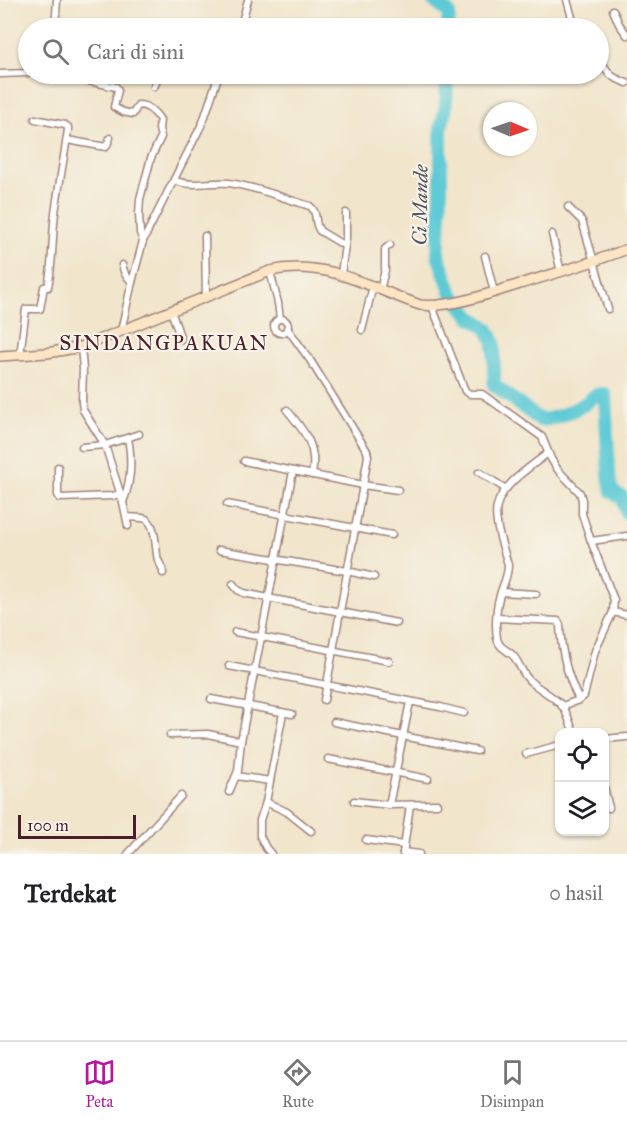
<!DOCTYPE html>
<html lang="id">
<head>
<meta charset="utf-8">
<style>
  :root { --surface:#fff; --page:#f2f2f2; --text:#202124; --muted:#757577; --line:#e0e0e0; --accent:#b5179e }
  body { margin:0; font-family:"IM FELL Great Primer",serif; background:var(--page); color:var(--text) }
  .controls { position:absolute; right:18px; bottom:18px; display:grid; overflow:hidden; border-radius:12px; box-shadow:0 2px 4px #0004 }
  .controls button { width:54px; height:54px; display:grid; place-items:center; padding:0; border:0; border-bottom:2px solid var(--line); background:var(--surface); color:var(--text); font:30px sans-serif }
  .compass { position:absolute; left:483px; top:102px; width:54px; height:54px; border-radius:50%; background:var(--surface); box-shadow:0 2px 4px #0004; rotate:92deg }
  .scale { position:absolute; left:18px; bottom:15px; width:118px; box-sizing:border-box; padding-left:6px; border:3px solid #4a1f2b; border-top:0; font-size:16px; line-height:21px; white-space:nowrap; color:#4a1f2b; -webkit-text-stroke:4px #f7f3e8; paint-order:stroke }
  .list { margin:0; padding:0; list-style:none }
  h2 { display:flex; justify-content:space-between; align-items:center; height:78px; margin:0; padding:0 24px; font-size:26px }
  h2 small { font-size:20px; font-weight:400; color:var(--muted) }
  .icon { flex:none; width:33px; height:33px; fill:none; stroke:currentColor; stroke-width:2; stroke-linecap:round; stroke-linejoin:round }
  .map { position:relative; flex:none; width:627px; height:854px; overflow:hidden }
  .search { position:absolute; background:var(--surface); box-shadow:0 2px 4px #0004; left:18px; right:18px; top:18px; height:66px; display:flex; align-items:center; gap:15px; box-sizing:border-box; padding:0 21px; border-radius:33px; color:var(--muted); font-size:22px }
  .sheet { height:186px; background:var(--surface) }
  nav { display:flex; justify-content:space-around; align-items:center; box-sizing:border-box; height:84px; border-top:2px solid var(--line); background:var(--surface); font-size:16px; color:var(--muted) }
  nav a { display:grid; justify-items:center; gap:3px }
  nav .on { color:var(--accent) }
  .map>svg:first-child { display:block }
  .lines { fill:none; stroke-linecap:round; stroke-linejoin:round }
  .river { stroke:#5ecad6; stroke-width:14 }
  .minor-casing { stroke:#9e827b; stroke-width:9 }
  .secondary-casing { stroke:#9e827b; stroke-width:12 }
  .minor { stroke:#fff; stroke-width:6 }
  .secondary { stroke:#fce5c4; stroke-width:9 }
  .labels { text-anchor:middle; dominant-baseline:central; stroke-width:4.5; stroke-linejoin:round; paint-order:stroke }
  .water-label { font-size:20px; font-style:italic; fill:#50525e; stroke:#f7f3e8 }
  .quarter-label { font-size:21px; letter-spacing:1.5px; fill:#4a1f2b; stroke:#f7f3e8 }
</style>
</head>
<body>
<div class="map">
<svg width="627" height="854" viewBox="0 0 627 854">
  <rect width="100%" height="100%" fill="#f7f3e8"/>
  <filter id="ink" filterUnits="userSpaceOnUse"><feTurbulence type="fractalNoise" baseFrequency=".0167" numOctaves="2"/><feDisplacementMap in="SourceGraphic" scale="12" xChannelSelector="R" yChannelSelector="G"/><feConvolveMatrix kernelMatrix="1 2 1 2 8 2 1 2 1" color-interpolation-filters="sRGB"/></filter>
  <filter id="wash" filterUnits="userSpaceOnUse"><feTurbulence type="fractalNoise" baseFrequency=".008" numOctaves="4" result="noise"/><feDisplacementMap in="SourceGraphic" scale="24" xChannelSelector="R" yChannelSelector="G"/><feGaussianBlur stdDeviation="1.35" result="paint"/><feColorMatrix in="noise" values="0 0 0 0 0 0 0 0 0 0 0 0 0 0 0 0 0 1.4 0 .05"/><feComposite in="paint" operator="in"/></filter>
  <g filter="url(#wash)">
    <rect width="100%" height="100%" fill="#f1e5cb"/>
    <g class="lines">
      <!-- river -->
      <g class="river">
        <path d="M433 0 449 13 448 28"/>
        <path d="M448 74 445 111 441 128V194L438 255 452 294 471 317 487 328 494 342V385L540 420C552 420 573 411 583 405 594 398 591 394 605 394L609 475 612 492 622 497 627 513"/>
      </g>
    </g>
  </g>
  <g filter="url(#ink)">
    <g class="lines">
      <defs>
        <g id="minor">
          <path d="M567 0 575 28"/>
          <path d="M613 10 619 24 627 35"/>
          <path d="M55 28 57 0"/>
          <path d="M236 28 243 18 248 0"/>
          <path d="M562 28 573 27"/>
          <path d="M598 56C609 73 607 76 627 83"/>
          <path d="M0 74 28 73"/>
          <path d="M58 74 116 87 118 90 114 107 123 112 133 114 138 105C148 105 155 112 160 120L159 129 161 137 151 158 140 199 139 214 140 233 143 241"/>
          <path d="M154 87 160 74"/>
          <path d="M67 140 106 147 110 138"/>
          <path d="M174 180C191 188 211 181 229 183 257 187 283 198 310 206 319 213 313 223 320 231L345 246"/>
          <path d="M568 207 582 221 608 309"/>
          <path d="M552 234 561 272"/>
          <path d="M205 236 206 297"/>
          <path d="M485 256 494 292"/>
          <path d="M122 265 125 274 132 282"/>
          <path d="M270 271 278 303 280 319"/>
          <path d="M341 274 346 238V213"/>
          <path d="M380 290 385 270V249L390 245"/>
          <path d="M432 306 465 391 470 394H482L542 437 551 459 558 470 580 493 582 500V514L591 541 614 600 613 612 595 651 584 696 579 700 562 706"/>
          <path d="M171 311 181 339"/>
          <circle cx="281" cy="326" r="7"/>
          <path d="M287 328 310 360 367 451 368 456 363 485 324 700"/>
          <path d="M362 330 373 286"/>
          <path d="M121 331 132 282 143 241 203 122 219 74"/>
          <path d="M81 347 83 369 82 402 83 410 105 445 123 502 128 526"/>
          <path d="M20 355 26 309H40L44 287H48C53 262 52 238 55 213 59 185 64 158 68 130V127L65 125 35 119"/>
          <path d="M287 410C304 431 318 446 312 475"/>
          <path d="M82 447 105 445 139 434"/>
          <path d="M548 453C532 466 502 484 497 506 493 522 504 549 508 565 508 576 504 582 501 592 496 605 495 624 497 638 499 650 509 649 515 658 520 665 523 675 530 681 540 690 554 696 563 707 568 714 570 725 574 732"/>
          <path d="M244 461 363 485 398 490"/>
          <path d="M58 467V495L60 498 113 496 120 494"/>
          <path d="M479 472 506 489"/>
          <path d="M123 502C131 482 132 459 128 438"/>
          <path d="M227 504 392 535"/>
          <path d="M127 517C132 518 141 517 146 519 157 525 155 550 158 560 160 565 163 567 163 573"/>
          <path d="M591 541 627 536"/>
          <path d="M219 550 347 571 374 577"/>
          <path d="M233 584 238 590 244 593 268 598 397 623"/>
          <path d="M501 592 536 594"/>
          <path d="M613 612 627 615"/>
          <path d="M497 618 558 621 560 625C561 652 567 676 579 700"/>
          <path d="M235 632 389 661"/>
          <path d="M229 666 440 707 464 713"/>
          <path d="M211 699 292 714"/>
          <path d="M334 722 477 751"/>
          <path d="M170 735 208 734 241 741"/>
          <path d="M604 739 627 737"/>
          <path d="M526 754 560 745"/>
          <path d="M328 759 428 779"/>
          <path d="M236 776 270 781"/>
          <path d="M604 787 609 808"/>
          <path d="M229 792 238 771 241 741 293 471"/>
          <path d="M354 801 389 805 437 804"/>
          <path d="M266 802 287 812 311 831"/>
          <path d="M389 805 410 702"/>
          <path d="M366 840 404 845"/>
          <path d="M403 852 419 854"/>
          <path d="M128 854 181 796"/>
          <path d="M271 854 266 848 260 836V820L266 802 283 713"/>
          <path d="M403 854 410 805"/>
        </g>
        <path id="secondary" d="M0 356 47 353 81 347 270 271C325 258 370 288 420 305 451 308 491 293 520 284 556 273 592 263 627 249"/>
      </defs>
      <!-- minor casing -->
      <use href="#minor" class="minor-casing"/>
      <!-- secondary casing -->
      <use href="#secondary" class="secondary-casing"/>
      <!-- minor -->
      <use href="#minor" class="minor"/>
      <!-- secondary -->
      <use href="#secondary" class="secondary"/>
    </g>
  </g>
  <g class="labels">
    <!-- water labels -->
    <g class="water-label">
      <text transform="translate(420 205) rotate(-89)">Ci Mande</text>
    </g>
    <!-- quarter labels -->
    <g class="quarter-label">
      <text x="164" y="343">SINDANGPAKUAN</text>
    </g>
  </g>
</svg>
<div class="controls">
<button><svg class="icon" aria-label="locate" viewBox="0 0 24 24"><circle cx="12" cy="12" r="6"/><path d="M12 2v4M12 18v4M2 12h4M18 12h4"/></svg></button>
<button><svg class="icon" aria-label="layers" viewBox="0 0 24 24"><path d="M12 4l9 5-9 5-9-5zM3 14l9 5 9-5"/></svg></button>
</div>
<svg class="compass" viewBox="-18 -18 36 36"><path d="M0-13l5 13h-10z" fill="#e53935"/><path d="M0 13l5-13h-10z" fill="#757577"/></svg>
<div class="scale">100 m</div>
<div class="search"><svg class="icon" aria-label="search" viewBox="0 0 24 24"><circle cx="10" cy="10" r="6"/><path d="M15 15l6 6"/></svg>Cari di sini</div>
</div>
<section class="sheet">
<h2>Terdekat<small>0 hasil</small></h2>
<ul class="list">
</ul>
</section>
<nav>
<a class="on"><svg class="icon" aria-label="map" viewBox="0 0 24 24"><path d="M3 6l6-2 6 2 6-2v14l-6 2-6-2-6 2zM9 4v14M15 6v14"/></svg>Peta</a>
<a><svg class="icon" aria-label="directions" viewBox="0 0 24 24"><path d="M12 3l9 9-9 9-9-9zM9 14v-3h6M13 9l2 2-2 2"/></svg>Rute</a>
<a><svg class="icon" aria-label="saved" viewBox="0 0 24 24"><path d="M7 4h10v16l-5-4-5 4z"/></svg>Disimpan</a>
</nav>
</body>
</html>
